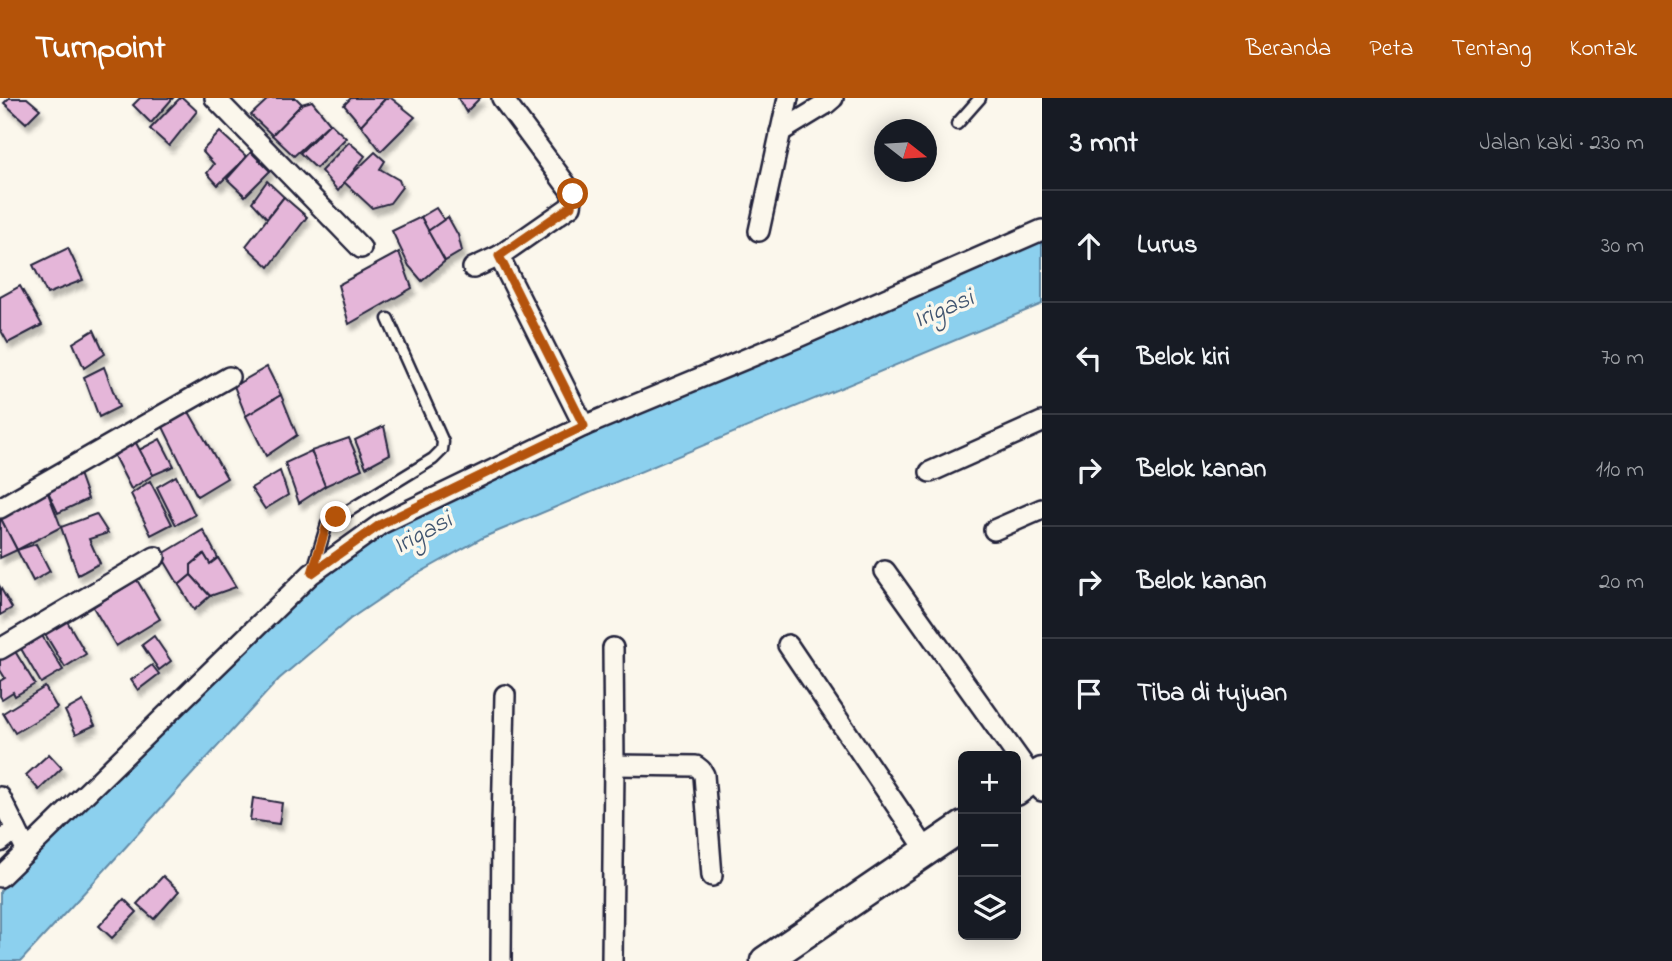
<!DOCTYPE html>
<html lang="id">
<head>
<meta charset="utf-8">
<style>
  :root { --surface:#171b24; --page:#20242c; --text:#f1f3f6; --muted:#9ea1a6; --line:#363941; --accent:#b45309 }
  body { margin:0; font-family:"Indie Flower",sans-serif; background:var(--page); color:var(--text) }
  .controls { position:absolute; right:21px; bottom:21px; display:grid; overflow:hidden; border-radius:10px; box-shadow:0 4px 18px #0003 }
  .controls button { width:63px; height:63px; display:grid; place-items:center; padding:0; border:0; border-bottom:2px solid var(--line); background:var(--surface); color:var(--text); font:35px sans-serif }
  .compass { position:absolute; left:874px; top:21px; width:63px; height:63px; border-radius:50%; background:var(--surface); box-shadow:0 4px 18px #0003; rotate:107deg }
  .stop { position:absolute; width:21px; height:21px; margin:-16px; border:5px solid #b45309; border-radius:50%; background:#fff }
  .stop.end { background:#b45309; border-color:#fff; box-shadow:0 2px 7px #0008 }
  .list { margin:0; padding:0; list-style:none }
  h2 { display:flex; justify-content:space-between; align-items:center; height:91px; margin:0; padding:0 28px; font-size:30px }
  h2 small { font-size:23px; font-weight:400; color:var(--muted) }
  .list li { display:grid; grid-template-columns:46px 1fr auto; gap:21px; align-items:center; box-sizing:border-box; height:112px; padding:0 28px; border-top:2px solid var(--line) }
  .list b { display:block; font-size:26px; white-space:nowrap }
  .list em { font-size:23px; font-style:normal; color:var(--muted) }
  .icon { flex:none; width:38px; height:38px; fill:none; stroke:currentColor; stroke-width:2; stroke-linecap:round; stroke-linejoin:round }
  .map { position:relative; flex:none; width:1042px; height:863px; overflow:hidden }
  header { display:flex; align-items:center; gap:42px; box-sizing:border-box; height:98px; padding:0 35px; background:var(--accent); color:#fff }
  header strong { font-size:33px }
  nav { display:flex; gap:38px; margin-inline-start:auto; font-size:24px }
  main { display:flex }
  aside { flex:1; background:var(--surface) }
  .map>svg:first-child { display:block }
  .water { fill:#8cd0ee; stroke:#628aa6; stroke-width:2 }
  .building { fill:#e5b6d9; stroke:#22223b; stroke-width:2; filter:url(#shadow) }
  .lines { fill:none; stroke-linecap:round; stroke-linejoin:round }
  .service-casing { stroke:#22223b; stroke-width:15 }
  .minor-casing { stroke:#22223b; stroke-width:24 }
  .secondary-casing { stroke:#22223b; stroke-width:33 }
  .service { stroke:#fbf7ec; stroke-width:10 }
  .minor { stroke:#fbf7ec; stroke-width:19 }
  .secondary { stroke:#fbf7ec; stroke-width:28 }
  .route { stroke:#b45309; stroke-width:9 }
  .labels { text-anchor:middle; dominant-baseline:central; stroke-width:7; stroke-linejoin:round; paint-order:stroke }
  .water-label { font-size:26px; font-style:italic; fill:#425671; stroke:#fbf7ec }
</style>
</head>
<body>
<header>
<strong>Turnpoint</strong>
<nav><a>Beranda</a><a>Peta</a><a>Tentang</a><a>Kontak</a></nav>
</header>
<main>
<div class="map">
<svg width="1042" height="863" viewBox="0 0 1042 863">
  <defs>
    <filter id="shadow"><feDropShadow dx="3.5" dy="6" stdDeviation="2" flood-color="#0004"/></filter>
  </defs>
  <rect width="100%" height="100%" fill="#fbf7ec"/>
  <filter id="ink" filterUnits="userSpaceOnUse"><feTurbulence type="fractalNoise" baseFrequency=".0143" numOctaves="2"/><feDisplacementMap in="SourceGraphic" scale="14" xChannelSelector="R" yChannelSelector="G"/><feConvolveMatrix kernelMatrix="1 2 1 2 8 2 1 2 1" color-interpolation-filters="sRGB"/></filter>
  <g filter="url(#ink)">
    <!-- water -->
    <path class="water" d="M1042 143V206L484 439 412 479 350 521 279 581 91 787 21 863H0V793L190 587 313 477 444 393Z"/>
    <!-- building -->
    <g class="building">
      <path d="M9 0H27L40 11 26 25 4 5Z"/>
      <path d="M140 0H173L151 25 133 7Z"/>
      <path d="M180 0H183L197 13 169 48 150 31Z"/>
      <path d="M269 0H296L302 6 272 37 251 17Z"/>
      <path d="M351 0H386L361 27 344 7Z"/>
      <path d="M386 0H391L415 19 381 53 361 27Z"/>
      <path d="M458 0H480L466 14Z"/>
      <path d="M312 3 330 25 294 58 272 37 302 6Z"/>
      <path d="M330 25 346 40 316 70 300 55Z"/>
      <path d="M220 34 247 59 218 87 207 75 214 66 202 53Z"/>
      <path d="M349 44 365 58 338 93 321 73Z"/>
      <path d="M251 54 270 73 245 98 227 81Z"/>
      <path d="M375 54 385 63 380 71 399 82 402 89 390 105 372 110 344 84Z"/>
      <path d="M267 83 284 99 267 120 252 104Z"/>
      <path d="M284 99 307 119 269 169 246 148Z"/>
      <path d="M436 110 444 122 428 133 421 119Z"/>
      <path d="M421 119 445 163 422 183 409 168 392 133Z"/>
      <path d="M448 119 458 137 462 153 445 163 428 133Z"/>
      <path d="M68 150 83 182 47 196 33 167Z"/>
      <path d="M399 154 412 190 349 226 338 187Z"/>
      <path d="M20 188 42 227 8 245 0 231V199Z"/>
      <path d="M94 232 105 256 84 270 73 245Z"/>
      <path d="M104 269 119 309 99 319 84 279Z"/>
      <path d="M267 269 281 297 246 318 234 288Z"/>
      <path d="M281 297 297 337 266 358 246 318Z"/>
      <path d="M188 312 227 380 197 398 162 327Z"/>
      <path d="M384 328 390 356 366 369 355 342Z"/>
      <path d="M349 340 362 371 325 388 311 353Z"/>
      <path d="M160 341 174 368 153 377 139 352Z"/>
      <path d="M135 343 153 377 131 391 114 358Z"/>
      <path d="M311 353 325 388 299 405 285 365Z"/>
      <path d="M78 373 88 401 58 415 44 385Z"/>
      <path d="M280 373 288 397 265 411 251 390Z"/>
      <path d="M176 378 195 417 176 427 157 389Z"/>
      <path d="M150 383 172 426 151 437 131 396Z"/>
      <path d="M44 385 61 429 17 452 0 419Z"/>
      <path d="M96 416 108 435 89 441 100 465 78 477 61 429Z"/>
      <path d="M0 419 17 452 0 460Z"/>
      <path d="M203 432 218 460 210 466 204 456 191 467V477L179 487 161 457Z"/>
      <path d="M36 446 50 473 33 483 17 452Z"/>
      <path d="M204 456 210 466 218 460 236 489 210 498 191 477V467Z"/>
      <path d="M191 477 210 498 194 512 179 487Z"/>
      <path d="M137 482 160 521 116 548 93 509Z"/>
      <path d="M0 489 12 510 0 517Z"/>
      <path d="M67 523 86 556 65 569 45 536Z"/>
      <path d="M41 536 63 572 41 585 20 549Z"/>
      <path d="M154 538 171 563 159 572 142 547Z"/>
      <path d="M13 550 35 586 15 598 13 594 2 601 0 598V583L5 580 0 572V558Z"/>
      <path d="M152 567 159 576 138 592 131 582Z"/>
      <path d="M45 589 57 610 15 635 3 615Z"/>
      <path d="M83 603 95 627 76 636 65 613Z"/>
      <path d="M49 656 62 670 39 692 26 677Z"/>
      <path d="M253 700 282 705 279 726 250 722Z"/>
      <path d="M163 778 179 793 154 821 137 806Z"/>
      <path d="M124 801 137 814 112 840 99 828Z"/>
    </g>
    <g class="lines">
      <defs>
        <g id="service">
          <path d="M957 26 980 0"/>
          <path d="M313 472 327 426 433 361 442 352 443 344 388 221"/>
        </g>
        <g id="minor">
          <path d="M215 0 361 150"/>
          <path d="M502 0 573 96 571 108 499 158 584 328"/>
          <path d="M780 34 826 6 833 0"/>
          <path d="M759 133 788 0"/>
          <path d="M473 170 499 158"/>
          <path d="M930 374 1042 324"/>
          <path d="M0 410 229 279"/>
          <path d="M994 432 1042 411"/>
          <path d="M885 473 1042 693"/>
          <path d="M788 547 927 753"/>
          <path d="M0 551 155 459"/>
          <path d="M614 667 696 668 701 672 704 677 712 778"/>
          <path d="M0 699 27 753"/>
          <path d="M0 744 16 731"/>
          <path d="M0 779 311 476 381 426 584 328 796 240 1042 132"/>
          <path d="M501 863 502 727 505 597"/>
          <path d="M612 863 614 667 613 550"/>
        </g>
        <g id="secondary">
          <path d="M1016 693 1042 674"/>
          <path d="M765 863 963 728"/>
        </g>
      </defs>
      <!-- service casing -->
      <use href="#service" class="service-casing"/>
      <!-- minor casing -->
      <use href="#minor" class="minor-casing"/>
      <!-- secondary casing -->
      <use href="#secondary" class="secondary-casing"/>
      <!-- service -->
      <use href="#service" class="service"/>
      <!-- minor -->
      <use href="#minor" class="minor"/>
      <!-- secondary -->
      <use href="#secondary" class="secondary"/>
    </g>
  </g>
  <g class="lines" filter="url(#ink)">
    <!-- route -->
    <path class="route" d="M336 419 327 426 312 475 381 426 584 328 499 158 571 108 573 96"/>
  </g>
  <g class="labels">
    <!-- water labels -->
    <g class="water-label">
      <text transform="translate(944 212) rotate(-23)">Irigasi</text>
      <text transform="translate(423 436) rotate(-28)">Irigasi</text>
    </g>
  </g>
</svg>
<div class="controls">
<button>+</button>
<button>−</button>
<button><svg class="icon" aria-label="layers" viewBox="0 0 24 24"><path d="M12 4l9 5-9 5-9-5zM3 14l9 5 9-5"/></svg></button>
</div>
<svg class="compass" viewBox="-18 -18 36 36"><path d="M0-13l5 13h-10z" fill="#e53935"/><path d="M0 13l5-13h-10z" fill="#9ea1a6"/></svg>
<div class="stop" style="left:573px;top:96px"></div>
<div class="stop end" style="left:336px;top:419px"></div>
</div>
<aside>
<h2>3 mnt<small>Jalan kaki · 230 m</small></h2>
<ul class="list">
<li><svg class="icon" aria-label="ahead" viewBox="0 0 24 24"><path d="M12 20V5M6 11l6-6 6 6"/></svg><div><b>Lurus</b></div><em>30 m</em></li>
<li><svg class="icon" aria-label="left" viewBox="0 0 24 24"><path d="M17 20v-9H6M10 6l-5 5 5 5"/></svg><div><b>Belok kiri</b></div><em>70 m</em></li>
<li><svg class="icon" aria-label="right" viewBox="0 0 24 24"><path d="M7 20v-9h11M14 6l5 5-5 5"/></svg><div><b>Belok kanan</b></div><em>110 m</em></li>
<li><svg class="icon" aria-label="right" viewBox="0 0 24 24"><path d="M7 20v-9h11M14 6l5 5-5 5"/></svg><div><b>Belok kanan</b></div><em>20 m</em></li>
<li><svg class="icon" aria-label="arrive" viewBox="0 0 24 24"><path d="M6 21V4h12l-3 4 3 4H6"/></svg><div><b>Tiba di tujuan</b></div></li>
</ul>
</aside>
</main>
</body>
</html>
